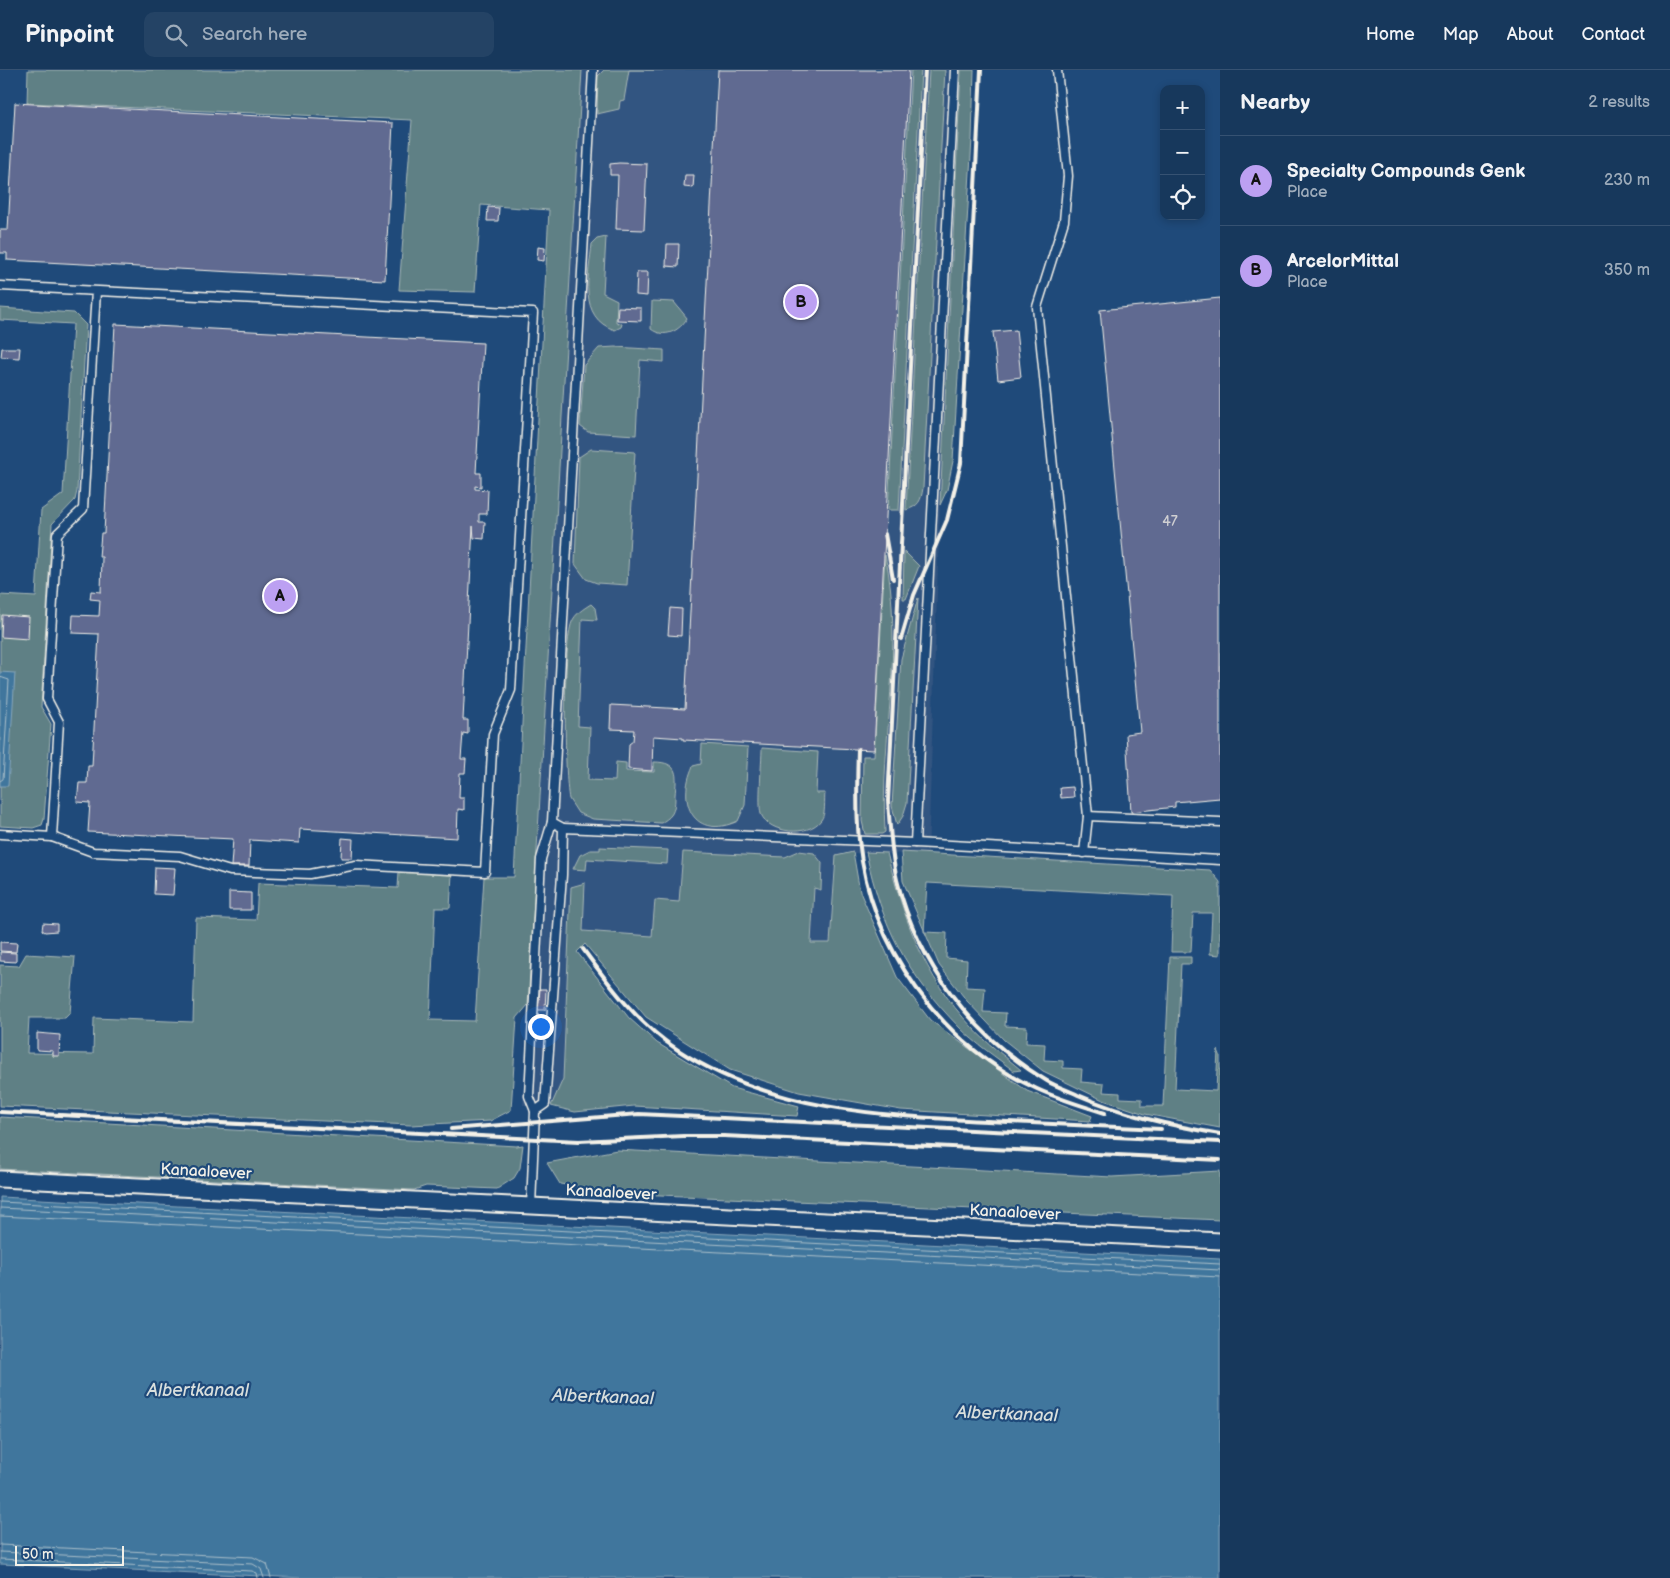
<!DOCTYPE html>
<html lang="en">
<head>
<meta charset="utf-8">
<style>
  :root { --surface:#17385c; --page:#244365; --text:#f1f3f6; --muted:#9eacbb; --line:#365272; --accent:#bca0f2 }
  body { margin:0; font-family:"Balsamiq Sans",sans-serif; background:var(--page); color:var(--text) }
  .controls { position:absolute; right:15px; top:15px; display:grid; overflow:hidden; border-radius:10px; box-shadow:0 2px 8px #0003 }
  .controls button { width:45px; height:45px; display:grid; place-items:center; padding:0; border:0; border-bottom:1px solid var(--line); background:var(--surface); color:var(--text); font:25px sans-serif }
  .scale { position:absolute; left:15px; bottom:12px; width:109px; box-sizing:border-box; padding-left:5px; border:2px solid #f4f1e8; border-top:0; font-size:14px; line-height:18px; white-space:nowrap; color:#f4f1e8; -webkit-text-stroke:4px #1f4a7a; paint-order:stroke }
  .you { position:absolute; left:540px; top:956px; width:18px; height:18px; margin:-12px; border:4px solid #fff; border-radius:50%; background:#1a73e8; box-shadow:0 0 0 8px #1a73e833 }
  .badge { display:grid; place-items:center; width:32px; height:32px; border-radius:50%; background:var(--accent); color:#111; font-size:16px; font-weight:700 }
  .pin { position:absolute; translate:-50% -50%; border:2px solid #fff; box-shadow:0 1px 5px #0006 }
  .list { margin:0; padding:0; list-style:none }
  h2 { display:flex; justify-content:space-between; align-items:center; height:65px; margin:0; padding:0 20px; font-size:21px }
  h2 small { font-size:16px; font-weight:400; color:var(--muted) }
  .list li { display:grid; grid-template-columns:32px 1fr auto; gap:15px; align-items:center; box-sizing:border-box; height:90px; padding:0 20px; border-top:1px solid var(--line) }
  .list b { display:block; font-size:19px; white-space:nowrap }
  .list p { margin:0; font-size:16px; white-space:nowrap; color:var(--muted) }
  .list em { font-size:16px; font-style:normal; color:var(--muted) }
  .icon { flex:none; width:28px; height:28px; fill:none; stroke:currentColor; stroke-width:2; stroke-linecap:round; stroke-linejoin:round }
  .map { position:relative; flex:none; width:1220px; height:1508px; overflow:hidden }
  header { display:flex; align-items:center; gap:30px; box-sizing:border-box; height:70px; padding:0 25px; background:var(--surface); border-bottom:1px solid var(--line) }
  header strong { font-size:24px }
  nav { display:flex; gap:28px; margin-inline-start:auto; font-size:18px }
  .search { width:350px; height:45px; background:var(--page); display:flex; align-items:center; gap:12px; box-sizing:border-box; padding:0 18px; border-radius:10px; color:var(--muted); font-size:19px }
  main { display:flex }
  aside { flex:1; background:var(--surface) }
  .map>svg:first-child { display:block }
  .built { fill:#335481 }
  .green { fill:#5e8085; stroke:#a9b8b6 }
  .water { fill:#41769d; stroke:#89a7bb }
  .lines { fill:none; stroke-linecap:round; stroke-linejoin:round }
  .shore { stroke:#acc0ca; stroke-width:1 }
  .building { fill:#616a91; stroke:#f4f1e8 }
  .lane-casing { stroke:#f4f1e8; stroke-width:11 }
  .street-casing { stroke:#f4f1e8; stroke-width:19 }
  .lane { stroke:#1f4a7a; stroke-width:8 }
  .street { stroke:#1f4a7a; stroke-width:15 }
  .rail { stroke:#f4f1e8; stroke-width:4 }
  .labels { text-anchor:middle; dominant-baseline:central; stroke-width:4.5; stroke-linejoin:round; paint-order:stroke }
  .number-label { font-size:14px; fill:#cfcfd2 }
  .street-label { font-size:16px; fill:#f4f1e8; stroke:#1f4a7a }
  .water-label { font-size:18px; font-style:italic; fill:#d9dfdd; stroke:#1f4a7a }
</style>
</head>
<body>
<header>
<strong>Pinpoint</strong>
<div class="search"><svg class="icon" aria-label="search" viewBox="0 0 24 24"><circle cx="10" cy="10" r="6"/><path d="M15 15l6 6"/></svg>Search here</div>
<nav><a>Home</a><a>Map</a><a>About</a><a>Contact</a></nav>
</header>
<main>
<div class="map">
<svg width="1220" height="1508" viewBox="0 0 1220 1508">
  <rect width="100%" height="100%" fill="#1f4a7a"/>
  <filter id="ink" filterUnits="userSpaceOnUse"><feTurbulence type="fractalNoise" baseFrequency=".02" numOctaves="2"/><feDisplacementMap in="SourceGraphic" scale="10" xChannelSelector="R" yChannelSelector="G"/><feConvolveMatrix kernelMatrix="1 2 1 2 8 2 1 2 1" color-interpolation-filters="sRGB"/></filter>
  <g filter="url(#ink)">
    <!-- built -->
    <path class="built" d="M582 0H961L940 435 928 784 843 783 834 800 830 873H811L814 818 821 819 822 794 814 783 799 781 679 832 653 866 583 861 585 814 571 817 563 1009 551 1036 523 1035Z"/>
    <!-- green -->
    <g class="green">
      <path d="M28 0H582L528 935 517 948 511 1040 490 1051 411 1055 0 1036V895L19 896 26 884 75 887 70 943 65 948H29L27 983 93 984 94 948 193 952 196 848 256 850 258 813 398 818 399 801 452 804 450 838H435L430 950 475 951 484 807H514L549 140 481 135 475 222 399 220 412 50 27 33Z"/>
      <path d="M604 0H663H629L624 30 620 31 619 39 597 44 598 6Z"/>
      <path d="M911 0H921L899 440H888Z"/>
      <path d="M929 0H945L923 418C921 431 919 436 906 440Z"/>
      <path d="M961 0H974L972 68 953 391 947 420 940 435Z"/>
      <path d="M606 167 603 223 617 230 616 252 622 254 621 257 615 260C577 248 589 204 592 174L597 169Z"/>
      <path d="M652 231 674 232 687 248C680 261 664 269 651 259Z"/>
      <path d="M0 238 74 243 86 255 77 421 75 430 52 454 41 637 51 654 44 749 42 755 33 758 0 756V525L36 527 41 440 63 424 73 254 0 250Z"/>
      <path d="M615 277 664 280V292L640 290 636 365 588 362 580 356 584 295 599 278Z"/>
      <path d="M591 379 635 382 627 515 597 513 586 509 575 494 579 387Z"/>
      <path d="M904 481 919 496 906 529H903Z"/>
      <path d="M885 485C905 575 880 670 885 762L882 764H865L862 751 863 686H874Z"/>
      <path d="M918 528 907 733 903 746 897 755 892 736 901 589Z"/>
      <path d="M591 534 595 538 597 550 582 549 578 656 590 657 588 710 615 711 616 692 626 693V701L654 702V692C679 692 677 705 675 725 675 731 675 740 671 745 669 748 664 751 661 753L593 749 578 743 569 729C564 705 563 572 572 552 575 544 583 539 591 534Z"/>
      <path d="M702 674 748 677 745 735 738 751C694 771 676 733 693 696L701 694Z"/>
      <path d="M762 678 818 682 816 723H825C824 731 826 744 821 750 809 767 769 764 761 744 758 734 762 691 762 678Z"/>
      <path d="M600 777 668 780 667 794 587 789 586 800 573 799 580 785 590 780H600Z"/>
      <path d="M799 781 814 783 822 793 821 820 814 818 811 873H830L836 786 853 782 860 822 897 907 930 950 1027 1021 1092 1046 1090 1051 901 1040 799 1022 730 1000 646 947 585 874 577 882 629 948 657 973 732 1018 799 1036 797 1046 634 1036 575 1042 551 1036 563 1009 571 817 585 813 583 861 652 866 655 830 679 832 683 782 785 787Z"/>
      <path d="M866 782 887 783C904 849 923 906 972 957 986 973 1005 986 1021 1000L1014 1001C996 987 976 974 960 958 906 903 882 857 866 782Z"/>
      <path d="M901 782 1210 800 1220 812V885L1210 884 1212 843H1193L1191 882H1171L1173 826 927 813 924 862 947 863 946 888 967 890 966 917 985 918 983 942 1006 943 1005 956 1027 957 1026 973 1045 974 1044 990 1063 991V998L1082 999 1081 1012 1104 1014 1103 1022 1120 1023V1028L1142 1029V1036H1163L1170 887H1191V894H1181L1175 1019 1216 1021 1218 980 1220 985V1058L1145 1044 1103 1030 1043 1001 1004 970 967 931 939 895 903 811Z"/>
      <path d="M0 1047 516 1076 523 1075 520 1098 514 1108 497 1119 426 1116 414 1120 0 1099Z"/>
      <path d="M617 1080 1112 1107 1220 1101V1150L616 1123 560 1114 547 1093Z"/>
    </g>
    <!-- water -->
    <g class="water">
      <path d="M0 602 15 603 8 716H0Z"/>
      <path d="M0 1127 1220 1189V1508H304L0 1494Z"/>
    </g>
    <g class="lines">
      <!-- shore -->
      <g class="shore">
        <path d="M0 607 9 610 3 709 0 711"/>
        <path d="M0 1132 1220 1194"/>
        <path d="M0 1138 1220 1200"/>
        <path d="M0 1146 1220 1207"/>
        <path d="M0 1475 253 1487 267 1494 271 1508"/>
        <path d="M0 1482 253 1494 261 1499 264 1508"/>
        <path d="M0 1489 252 1501 257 1503 258 1508"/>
      </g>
    </g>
    <!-- building -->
    <g class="building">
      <path d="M718 0H909L874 680 683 670V668L653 666 652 701 628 699 629 674 633 671 634 660 610 659 611 635 685 639Z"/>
      <path d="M15 33 393 53 385 210 7 190V183H0V160H8Z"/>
      <path d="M619 93 647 94 644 160 616 159 618 105H610V94Z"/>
      <path d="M685 105H694L693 118 684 117Z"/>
      <path d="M488 137 499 138 498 151H487Z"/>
      <path d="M667 174H679L678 197 666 196Z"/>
      <path d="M538 177 545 178 544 191 537 190Z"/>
      <path d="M637 202H648L647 226 636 225Z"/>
      <path d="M1220 228V728L1175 732V737L1131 742 1126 664 1140 662 1100 240Z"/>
      <path d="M618 237 641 238V251L617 250Z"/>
      <path d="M115 254 483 273 476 403H481V417L475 416V419L488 420 487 444H479V452H485L484 469 474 468 473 456 463 650H468V664L463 663 461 689H466L465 703H460L459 728H464V740L458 739 457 768 300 759 299 773 250 770 249 796H231L233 769 88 762 90 733 77 732 79 713H87L88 696H92L99 564 72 563 73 545 99 546 100 530 90 529 91 521 101 522 102 487H99L101 463H104Z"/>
      <path d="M1016 260 1021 307 998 310 993 262Z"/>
      <path d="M2 278H20L19 288 1 287Z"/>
      <path d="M670 538 682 539 681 566 668 565Z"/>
      <path d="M2 545 29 547 28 569 1 567Z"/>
      <path d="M1073 717 1074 727 1061 728 1060 718Z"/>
      <path d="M342 768 353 769 352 788H341Z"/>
      <path d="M155 797 175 798 173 825 154 824Z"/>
      <path d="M229 822 251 823V840H229Z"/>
      <path d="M43 853 57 854V861L45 862 42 860Z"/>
      <path d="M0 872 17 873 16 882 0 881Z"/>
      <path d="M0 882 16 883V892L0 891Z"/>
      <path d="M540 919H546L545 940H538Z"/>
      <path d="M37 963 60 965 59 986H53V981L37 980Z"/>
    </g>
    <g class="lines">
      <defs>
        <g id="lane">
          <path d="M1057 0 1068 106 1064 151 1037 237 1088 746 1084 783"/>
          <path d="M0 216 533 243 511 620 493 664 485 802 356 795 310 804 230 801 180 786 93 782 52 767 59 652 47 629 57 464 83 439 96 221"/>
          <path d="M1088 746 1220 752"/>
          <path d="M563 758 915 773 1220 790"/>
          <path d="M0 764 52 767"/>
          <path d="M915 773 955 0"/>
          <path d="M535 1041 545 1034 562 805 563 758 552 752 593 0"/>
          <path d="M531 1136 535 1041 529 1026 541 789 552 752"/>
        </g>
        <path id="street" d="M0 1109 1220 1171"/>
      </defs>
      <!-- lane casing -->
      <use href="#lane" class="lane-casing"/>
      <!-- street casing -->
      <use href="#street" class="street-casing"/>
      <!-- lane -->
      <use href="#lane" class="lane"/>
      <!-- street -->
      <use href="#street" class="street"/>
      <!-- rail -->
      <g class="rail">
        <path d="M925 0 888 731C890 757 891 784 897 810 917 892 974 968 1047 1011 1057 1017 1068 1020 1078 1025 1127 1046 1168 1055 1220 1064"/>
        <path d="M885 464 893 509"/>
        <path d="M901 569 914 525 947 450 961 393 981 0"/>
        <path d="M858 679C857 710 856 740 859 770 870 876 941 975 1037 1019 1059 1029 1082 1036 1105 1043"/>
        <path d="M583 879C610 916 638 954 678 980 769 1040 881 1046 987 1051 1045 1054 1103 1056 1161 1059"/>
        <path d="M0 1042 579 1071 683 1066H724L1220 1090"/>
        <path d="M451 1059 639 1044 1220 1072"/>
      </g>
    </g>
  </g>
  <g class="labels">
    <!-- number labels -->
    <g class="number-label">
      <text x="1170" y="451">47</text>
    </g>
    <!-- street labels -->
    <g class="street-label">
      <text transform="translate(206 1102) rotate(3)">Kanaaloever</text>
      <text transform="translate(611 1123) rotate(3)">Kanaaloever</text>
      <text transform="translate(1015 1143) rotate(3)">Kanaaloever</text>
    </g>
    <!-- water labels -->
    <g class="water-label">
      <text x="198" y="1320">Albertkanaal</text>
      <text transform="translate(603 1327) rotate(2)">Albertkanaal</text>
      <text transform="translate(1007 1344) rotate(2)">Albertkanaal</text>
    </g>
  </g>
</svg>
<div class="controls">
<button>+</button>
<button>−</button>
<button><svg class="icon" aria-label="locate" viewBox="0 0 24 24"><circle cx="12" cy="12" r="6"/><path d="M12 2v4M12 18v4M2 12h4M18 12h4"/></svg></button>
</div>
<div class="scale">50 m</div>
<div class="you"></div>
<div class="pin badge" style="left:280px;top:526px">A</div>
<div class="pin badge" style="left:801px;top:232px">B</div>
</div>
<aside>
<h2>Nearby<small>2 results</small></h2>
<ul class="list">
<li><span class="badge">A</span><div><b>Specialty Compounds Genk</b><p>Place</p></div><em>230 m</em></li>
<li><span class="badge">B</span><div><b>ArcelorMittal</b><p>Place</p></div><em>350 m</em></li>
</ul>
</aside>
</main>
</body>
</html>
